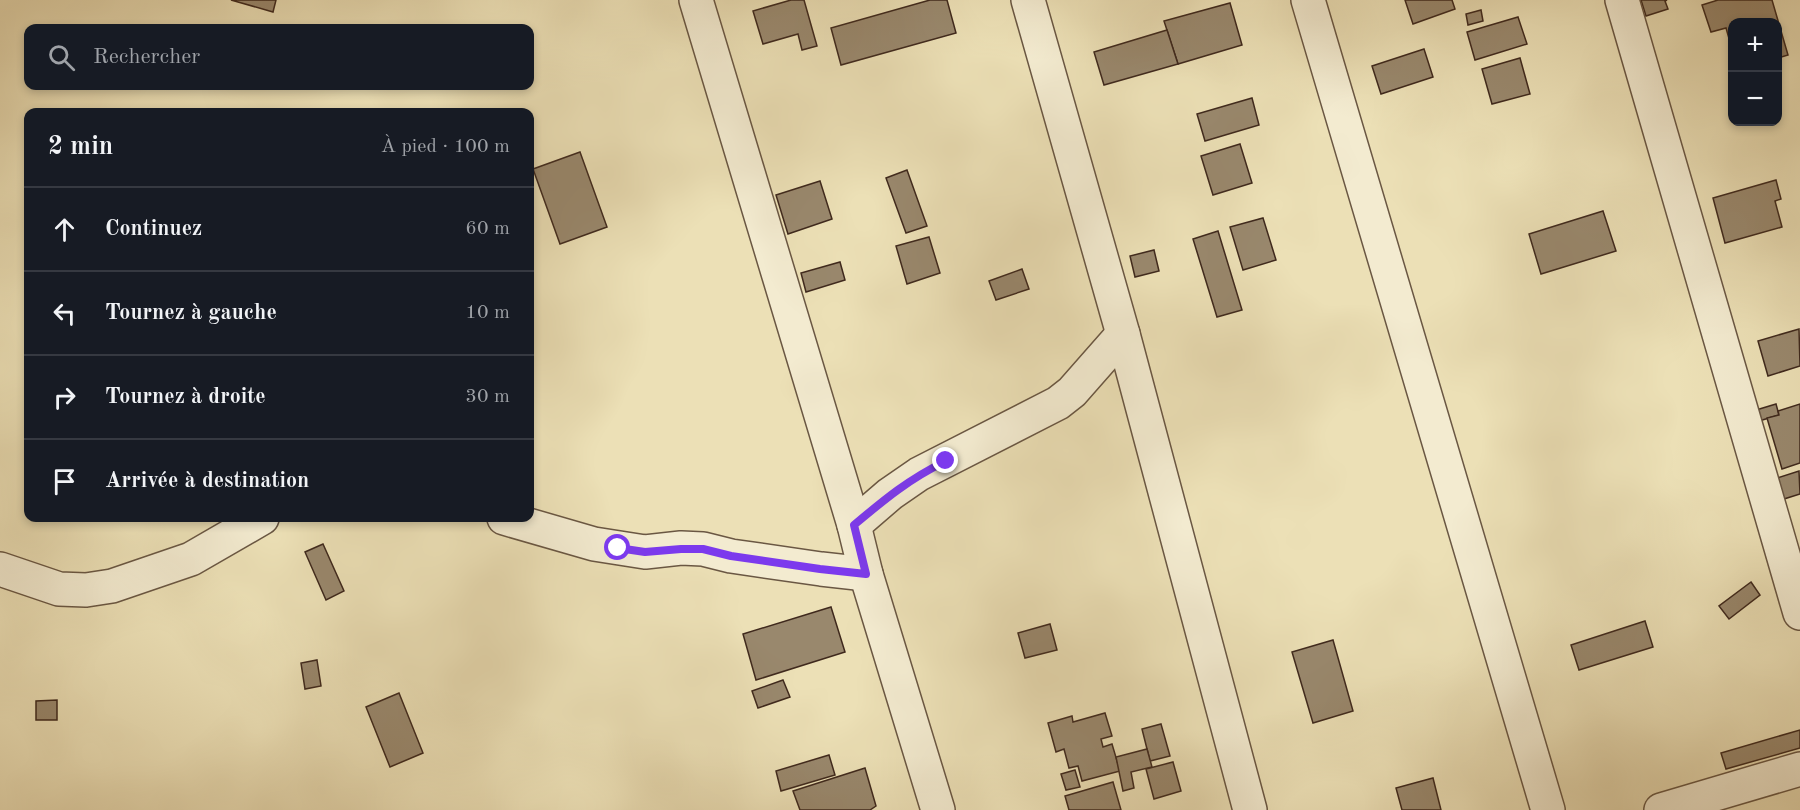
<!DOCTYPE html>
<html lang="fr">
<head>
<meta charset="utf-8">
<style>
  :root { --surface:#171b24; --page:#242831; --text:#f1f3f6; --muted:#9ea1a6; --line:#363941 }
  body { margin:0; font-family:"Old Standard TT",serif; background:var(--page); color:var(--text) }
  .controls { position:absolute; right:18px; top:18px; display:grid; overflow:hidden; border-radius:12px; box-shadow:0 3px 9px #0003 }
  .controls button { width:54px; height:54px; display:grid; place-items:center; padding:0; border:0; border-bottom:2px solid var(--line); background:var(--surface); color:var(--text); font:30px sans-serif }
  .stop { position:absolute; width:18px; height:18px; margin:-14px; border:4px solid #7c3aed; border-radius:50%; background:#fff }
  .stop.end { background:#7c3aed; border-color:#fff; box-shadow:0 2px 6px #0008 }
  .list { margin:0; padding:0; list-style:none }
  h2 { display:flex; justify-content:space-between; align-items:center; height:78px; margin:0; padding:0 24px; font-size:26px }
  h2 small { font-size:20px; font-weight:400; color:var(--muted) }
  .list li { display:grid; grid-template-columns:39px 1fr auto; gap:18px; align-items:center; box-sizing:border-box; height:84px; padding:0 24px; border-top:2px solid var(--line) }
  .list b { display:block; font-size:22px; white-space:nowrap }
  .list em { font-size:20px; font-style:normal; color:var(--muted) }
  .icon { flex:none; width:33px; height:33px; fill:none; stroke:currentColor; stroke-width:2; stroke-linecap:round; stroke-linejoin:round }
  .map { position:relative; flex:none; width:1800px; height:810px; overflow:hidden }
  .search { position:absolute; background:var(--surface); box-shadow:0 3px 9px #0003; left:24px; top:24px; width:510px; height:66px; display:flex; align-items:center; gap:15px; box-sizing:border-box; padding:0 21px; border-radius:12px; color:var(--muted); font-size:22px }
  .panel { position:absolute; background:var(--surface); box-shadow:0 3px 9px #0003; left:24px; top:108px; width:510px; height:414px; border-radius:12px }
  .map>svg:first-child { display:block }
  .building { fill:#99886d; stroke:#3f291d; stroke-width:1.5 }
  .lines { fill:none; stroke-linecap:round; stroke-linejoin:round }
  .street-casing { stroke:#6a5743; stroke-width:36 }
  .street { stroke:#f3ebd0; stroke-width:33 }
  .route { stroke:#7c3aed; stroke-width:8 }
</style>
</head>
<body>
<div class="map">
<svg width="1800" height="810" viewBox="0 0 1800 810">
  <rect width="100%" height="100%" fill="#ece0b6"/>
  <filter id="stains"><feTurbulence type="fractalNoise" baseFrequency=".00333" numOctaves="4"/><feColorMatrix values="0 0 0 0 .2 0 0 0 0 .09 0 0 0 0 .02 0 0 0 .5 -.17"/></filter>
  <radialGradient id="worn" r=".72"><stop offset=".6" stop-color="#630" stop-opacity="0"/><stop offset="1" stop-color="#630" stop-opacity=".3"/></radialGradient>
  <!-- building -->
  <g class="building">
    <path d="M231 0H276L273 12Z"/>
    <path d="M791 0H804L817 46 802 50 798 34 763 44 753 11Z"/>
    <path d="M930 0H947L956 33 841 65 831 28Z"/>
    <path d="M1405 0H1452L1455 9 1413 24Z"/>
    <path d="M1641 0H1667L1665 1 1668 9 1646 16Z"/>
    <path d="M1718 0H1772L1788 55 1778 58V22H1732V49L1726 28 1711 32 1702 5Z"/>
    <path d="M1230 3 1242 45 1178 64 1164 21Z"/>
    <path d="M1481 10 1483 21 1468 25 1466 14Z"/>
    <path d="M1518 17 1527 44 1475 60 1467 32Z"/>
    <path d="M1167 30 1178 64 1104 85 1094 52Z"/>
    <path d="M1424 49 1433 77 1381 94 1372 66Z"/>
    <path d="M1520 58 1530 94 1492 104 1482 69Z"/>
    <path d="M1252 98 1259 125 1205 141 1197 114Z"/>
    <path d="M1240 144 1252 183 1213 195 1201 156Z"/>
    <path d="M580 152 607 227 560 244 533 169Z"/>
    <path d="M907 170 927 226 906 233 886 178Z"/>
    <path d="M1776 180 1781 199 1775 201 1782 227 1725 243 1713 198Z"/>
    <path d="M820 181 832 219 788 234 776 195Z"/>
    <path d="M1603 211 1616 251 1541 274 1529 234Z"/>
    <path d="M1263 218 1276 260 1243 270 1230 227Z"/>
    <path d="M1218 231 1242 310 1217 317 1193 239Z"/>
    <path d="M929 237 940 273 907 284 896 246Z"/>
    <path d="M1154 250 1159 271 1135 277 1130 256Z"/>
    <path d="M840 262 845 280 806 292 801 273Z"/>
    <path d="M1022 269 1029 289 996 300 989 281Z"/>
    <path d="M1799 329 1800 366 1768 376 1758 341Z"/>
    <path d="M1776 404 1779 415 1759 421 1756 410Z"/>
    <path d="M1800 404V463L1782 469 1767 418 1779 415 1778 411Z"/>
    <path d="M1799 471 1800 494 1784 499 1777 478Z"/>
    <path d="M323 544 344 591 326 600 305 552Z"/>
    <path d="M1751 582 1760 595 1729 619 1719 606Z"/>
    <path d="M831 607 845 652 756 680 743 634Z"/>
    <path d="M1645 621 1653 647 1579 670 1571 645Z"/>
    <path d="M1050 624 1057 650 1025 658 1018 633Z"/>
    <path d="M1333 640 1353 711 1313 723 1292 652Z"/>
    <path d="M317 660 321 686 305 689 301 663Z"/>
    <path d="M783 680 790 697 758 708 752 691Z"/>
    <path d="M399 693 423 753 390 767 366 707Z"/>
    <path d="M57 700V720H36V701Z"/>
    <path d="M1105 713 1112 736 1101 739 1103 747 1112 744 1120 771 1082 781 1078 766 1069 768 1064 749 1056 752 1048 723 1072 716 1073 722Z"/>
    <path d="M1161 724 1170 756 1150 761 1142 729Z"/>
    <path d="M1800 730V748L1726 769 1721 753Z"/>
    <path d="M1147 749 1152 767 1131 772 1134 788 1123 791 1116 757Z"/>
    <path d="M829 755 835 775 781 791 776 771Z"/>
    <path d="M1173 762 1181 791 1154 799 1146 769Z"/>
    <path d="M865 768 876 806 870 810H800L793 791Z"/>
    <path d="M1075 770 1080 787 1066 790 1061 774Z"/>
    <path d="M1433 778 1441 810H1402L1396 788Z"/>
    <path d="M1113 782 1121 810H1069L1065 796Z"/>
  </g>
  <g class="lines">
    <defs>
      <g id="street">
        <path d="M696 0 854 525 866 574 938 810"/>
        <path d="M1028 0 1123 334 1250 810"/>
        <path d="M1308 0 1548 810"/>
        <path d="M1622 0 1800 613"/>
        <path d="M504 518 594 544 645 552 681 548 703 549 731 556 821 569 866 574"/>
        <path d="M854 525 890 494 919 474 1058 403 1072 392 1123 334"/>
        <path d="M0 569 59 589 86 590 112 586 191 559 262 518"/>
        <path d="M1661 810 1800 769"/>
      </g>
    </defs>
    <!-- street casing -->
    <use href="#street" class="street-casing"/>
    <!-- street -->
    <use href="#street" class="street"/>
  </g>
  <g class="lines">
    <!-- route -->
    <path class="route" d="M618 548 645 552 681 549H703L731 556 820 569 866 574 854 525C885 499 909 479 946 461"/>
  </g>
  <rect width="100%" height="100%" filter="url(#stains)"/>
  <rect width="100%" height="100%" fill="url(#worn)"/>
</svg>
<div class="controls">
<button>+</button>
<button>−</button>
</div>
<div class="stop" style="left:618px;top:548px"></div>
<div class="stop end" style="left:946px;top:461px"></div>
<div class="search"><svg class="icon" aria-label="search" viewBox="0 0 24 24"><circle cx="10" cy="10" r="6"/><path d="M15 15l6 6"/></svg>Rechercher</div>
<section class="panel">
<h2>2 min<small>À pied · 100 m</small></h2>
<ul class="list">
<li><svg class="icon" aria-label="ahead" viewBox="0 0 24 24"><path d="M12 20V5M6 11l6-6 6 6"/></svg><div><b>Continuez</b></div><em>60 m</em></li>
<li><svg class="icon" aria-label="left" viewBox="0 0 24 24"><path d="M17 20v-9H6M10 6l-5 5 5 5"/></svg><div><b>Tournez à gauche</b></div><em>10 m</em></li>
<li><svg class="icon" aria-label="right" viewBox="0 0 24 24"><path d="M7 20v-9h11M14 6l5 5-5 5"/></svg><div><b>Tournez à droite</b></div><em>30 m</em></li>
<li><svg class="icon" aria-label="arrive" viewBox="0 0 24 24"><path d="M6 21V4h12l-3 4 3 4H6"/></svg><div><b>Arrivée à destination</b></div></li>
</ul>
</section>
</div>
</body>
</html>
